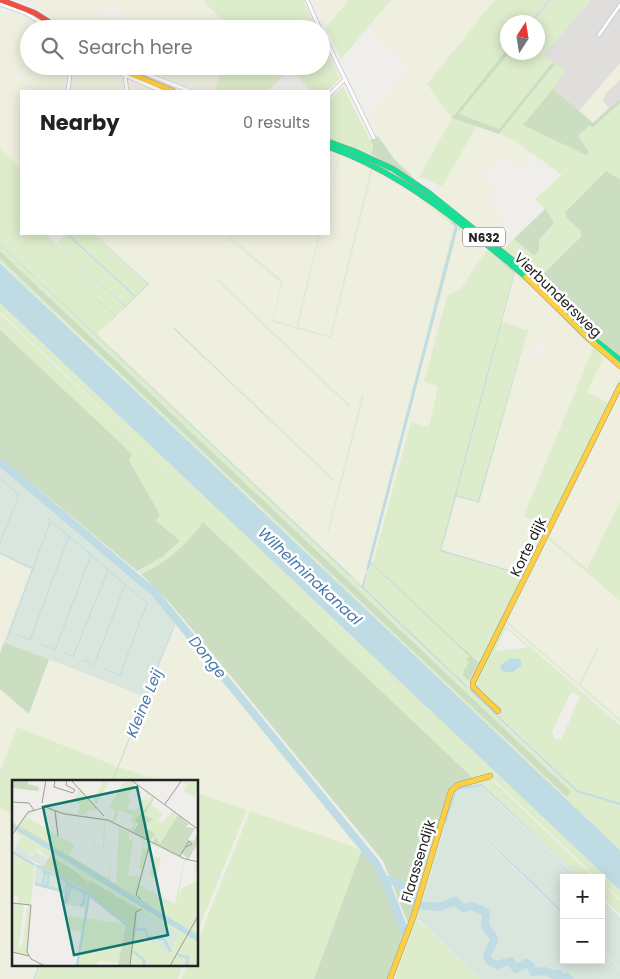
<!DOCTYPE html>
<html lang="en">
<head>
<meta charset="utf-8">
<style>
  :root { --surface:#fff; --page:#f6f6f6; --text:#222; --muted:#767676; --line:#e0e0e0 }
  body { margin:0; font-family:Poppins,sans-serif; background:var(--page); color:var(--text) }
  .controls { position:absolute; right:15px; bottom:15px; display:grid; overflow:hidden; border-radius:0px; box-shadow:0 2px 12px #0003 }
  .controls button { width:45px; height:45px; display:grid; place-items:center; padding:0; border:0; border-bottom:1px solid var(--line); background:var(--surface); color:var(--text); font:25px sans-serif }
  .compass { position:absolute; left:500px; top:15px; width:45px; height:45px; border-radius:50%; background:var(--surface); box-shadow:0 2px 12px #0003; rotate:12deg }
  .list { margin:0; padding:0; list-style:none }
  h2 { display:flex; justify-content:space-between; align-items:center; height:65px; margin:0; padding:0 20px; font-size:21px }
  h2 small { font-size:16px; font-weight:400; color:var(--muted) }
  .icon { flex:none; width:28px; height:28px; fill:none; stroke:currentColor; stroke-width:2; stroke-linecap:round; stroke-linejoin:round }
  .map { position:relative; flex:none; width:620px; height:979px; overflow:hidden }
  .search { position:absolute; background:var(--surface); box-shadow:0 2px 12px #0003; left:20px; top:20px; width:310px; height:55px; display:flex; align-items:center; gap:12px; box-sizing:border-box; padding:0 18px; border-radius:28px; color:var(--muted); font-size:19px }
  .panel { position:absolute; background:var(--surface); box-shadow:0 2px 12px #0003; left:20px; top:90px; width:310px; height:145px; border-radius:0px }
  .map>svg:first-child { display:block }
  .residential { fill:#dfdedc; fill-rule:evenodd }
  .farmland { fill:#efefdf; fill-rule:evenodd }
  .grass { fill:#ddeccb; fill-rule:evenodd }
  .forest { fill:#cbdec1 }
  .wetland { fill:#d9e6de }
  .water { fill:#bfdbe3 }
  .lines { fill:none; stroke-linecap:round; stroke-linejoin:round }
  .stream { stroke:#bfdbe3; stroke-width:1 }
  .river { stroke:#bfdbe3; stroke-width:8 }
  .street-casing { stroke:#c9c8c7; stroke-width:4.5 }
  .fast-casing { stroke:#999a82; stroke-width:6 }
  .slow-casing { stroke:#999a82; stroke-width:6 }
  .jam-casing { stroke:#999a82; stroke-width:6 }
  .street { stroke:#fdfcfc; stroke-width:3 }
  .fast { stroke:#16e098; stroke-width:5 }
  .slow { stroke:#ffcf43; stroke-width:5 }
  .jam { stroke:#f24e42; stroke-width:5 }
  .labels { text-anchor:middle; dominant-baseline:central; stroke-width:5; stroke-linejoin:round; paint-order:stroke }
  .shield { fill:#fff; stroke:#646464; stroke-width:1 }
  .shield-label { font-size:12px; font-weight:bold; fill:#222 }
  .street-label { font-size:14px; fill:#222; stroke:#fff }
  .water-label { font-size:15px; font-style:italic; fill:#4a7aab; stroke:#fff }
  .inset-river { fill:none; stroke:#bfdbe3; stroke-width:2.5 }
  .inset-road { fill:none; stroke:#9e9c9b; stroke-width:1 }
  .view { fill:#0f766e; fill-opacity:0.15; stroke:#0f766e; stroke-width:2.5 }
  .inset-edge { fill:none; stroke:#222; stroke-width:2.5 }
</style>
</head>
<body>
<div class="map">
<svg width="620" height="979" viewBox="0 0 620 979">
  <rect width="100%" height="100%" fill="#f0eeeb"/>
  <!-- residential -->
  <path class="residential" d="M454 0H620V169ZM508 22H538V52H508Z"/>
  <!-- farmland -->
  <g class="farmland">
    <path d="M32 0H206L205 3 232 29H124L120 9 117 8 102 10 105 29H68Z"/>
    <path d="M313 0H349L326 27Z"/>
    <path d="M391 0H495L427 84 452 118 417 179 394 159 382 144 369 118 411 68 369 27Z"/>
    <path d="M0 11 27 18 45 29H29V66H67L64 91H34L0 59Z"/>
    <path d="M0 61 32 91H21V169L0 149Z"/>
    <path d="M620 63V80L605 94 603 101 609 108 593 123 579 111Z"/>
    <path d="M76 66H96L123 80 151 91H73Z"/>
    <path d="M161 66H223L214 91H200L158 75Z"/>
    <path d="M476 126 514 140 532 153 520 167 508 154 485 176 497 189 488 199 502 217 495 224 503 231 493 241 436 195Z"/>
    <path d="M329 151 339 154 329 194V176L331 166 329 165Z"/>
    <path d="M340 154 363 163 371 168 330 336 298 328 320 234H329V199Z"/>
    <path d="M373 169 413 193 454 226 362 585 325 550 376 349H374L323 548 96 334 149 284 95 234H223L281 283 272 322 331 338ZM217 279 351 406 350 407 216 280ZM174 327 335 479 334 481 173 329Z"/>
    <path d="M458 228 486 251 467 279V283L462 289 448 295 447 297 424 382 438 386 430 423 429 427 411 423 374 563 371 561Z"/>
    <path d="M228 234H319L296 327 273 321 283 281Z"/>
    <path d="M514 273 535 290 593 348 524 515 525 517 547 525 522 574 442 550 456 497 479 502 528 330V328L526 330 502 322ZM537 338 546 341 541 358 532 356Z"/>
    <path d="M595 349 620 369V379L608 403 587 392Z"/>
    <path d="M620 391V502L587 569 549 537Z"/>
    <path d="M548 538 620 601V719L581 685 599 649 597 648 579 684 507 621Z"/>
    <path d="M0 554 31 569 0 653Z"/>
    <path d="M176 620 368 849 361 852 354 847 198 793V782L164 781 118 767 17 727 0 771V689L29 714 49 659 146 697Z"/>
    <path d="M0 809 14 815V965H40L34 979H0Z"/>
  </g>
  <!-- grass -->
  <g class="grass">
    <path d="M206 0H303L317 29H232L205 3Z"/>
    <path d="M349 0H391L341 59 326 27Z"/>
    <path d="M495 0H548L530 22H508L507 49 453 116 477 125 442 187 423 177 421 179 419 177 452 118 427 84Z"/>
    <path d="M551 0H591L544 55 553 62 499 129 458 114 509 53 538 52V22H533Z"/>
    <path d="M321 38 340 78 327 91H310L293 70 282 77 268 91H214L223 66H321Z"/>
    <path d="M555 64 566 72 524 125 588 152 578 136 589 125 593 127 620 103V179L606 171 569 207 565 212 566 216 581 231V237L539 278 504 249 514 239 533 256C542 249 537 249 539 241L552 227 550 215 535 199 562 175 514 140 499 134Z"/>
    <path d="M343 87 372 144 371 154 329 139V100Z"/>
    <path d="M0 149 21 169V234H48L49 237 124 306 57 243 66 234 134 296 135 295 68 234H95L149 284 97 334 362 585 366 572 362 586 359 584 467 688 468 687 364 588 455 233 458 226 453 221 451 222 455 225 366 570 454 226 413 193 374 170 376 168 372 166 371 168 373 169 331 338 272 322 281 283 223 234 262 265 225 234H227L283 281 273 320 296 327 319 234H320L298 327 330 336 371 168 365 167V165L363 163 340 154 329 199 339 154 336 153 337 150 372 165 413 188 481 242 478 245 458 229 371 561 373 563 411 422 428 427 430 423 438 386 424 382 447 297 448 295 461 289 463 285 467 283V279L488 249 531 283 530 286 514 273 501 321 526 330 529 328 528 330 479 503 456 497 442 550 522 574 547 525 525 517 524 515 575 392H577L576 389 593 348 547 302 550 301 598 349 620 367V369L595 350 603 358 587 392 608 403 620 379V384L471 685V687L497 711 498 710 487 699 488 697 482 691 480 693 475 688 474 682 502 624 506 626 620 725V803L577 790 472 690 470 691 577 792 620 805V850L0 262V259L567 797 571 792 549 771 0 251V245L356 581 0 244ZM506 628 526 646V648L495 651ZM471 657 478 663 469 681 463 675 464 670 469 662 467 659ZM512 658 521 660 519 668 511 672 502 671 500 668 501 665ZM571 692 580 696 561 740 555 739 552 732Z"/>
    <path d="M217 278 227 288 351 406 350 408 216 280Z"/>
    <path d="M0 303 620 890V899L601 882V878H597L487 773V776L476 781 203 522C186 545 167 563 141 574L137 571 162 557 180 542 156 521 159 513 129 460 131 454 0 330V314L197 499 0 312ZM326 622H327L462 750Z"/>
    <path d="M174 327 335 480 334 482 172 328Z"/>
    <path d="M620 391 549 537 587 569 620 502V601L548 539 507 621 579 684 597 648 599 649 581 685 620 719V722L505 622Z"/>
    <path d="M362 395 364 396 328 535 327 534Z"/>
    <path d="M17 727 118 767 164 781 14 782V815L0 809V771Z"/>
    <path d="M489 777 595 878H581L483 784 458 787 453 794 445 823 457 790 459 788 482 786 580 878 481 786 459 789 456 792 417 922H420L480 979H395L413 928 394 979H390L453 789Z"/>
    <path d="M198 793 247 810 198 931Z"/>
    <path d="M250 811 354 847 361 852 314 979H181L187 965H198V940Z"/>
    <path d="M601 883 620 901V914L601 897Z"/>
    <path d="M40 965H183L178 979H34Z"/>
  </g>
  <!-- forest -->
  <g class="forest">
    <path d="M507 49 509 53 459 114 499 129 553 62 555 64 499 134 452 118Z"/>
    <path d="M553 89 593 123 620 99V103L593 127 589 125 578 136 589 152 586 155 523 125Z"/>
    <path d="M378 136 394 159 416 180 371 154 373 146 370 140Z"/>
    <path d="M606 171 620 179V356L604 343 539 278 581 237V231L566 217 565 212Z"/>
    <path d="M545 209 553 220V225L539 240V250L534 256 514 239Z"/>
    <path d="M0 251 549 771 571 792 567 797 0 259Z"/>
    <path d="M0 330 132 454 129 460 160 515 156 521 180 541 162 557 137 571 0 457Z"/>
    <path d="M203 522 476 781 455 784 409 926 383 861 196 634 170 603 141 574C167 563 186 545 203 522Z"/>
    <path d="M371 564 478 663 469 681 463 675 464 670 469 662 466 659 470 657Z"/>
    <path d="M4 642 49 659 29 714 0 689V653Z"/>
    <path d="M368 849 384 873 406 928 388 979H314L361 852Z"/>
  </g>
  <!-- wetland -->
  <g class="wetland">
    <path d="M0 464 138 579 162 602 176 620 146 697 4 642 31 570 0 554Z"/>
    <path d="M481 786 578 878H564V913L544 893 457 814 564 915V960H601V951L620 969V979H480L418 919 456 791 459 789Z"/>
    <path d="M601 899 620 917V968L601 950Z"/>
  </g>
  <!-- water -->
  <g class="water">
    <path d="M452 221 458 226 371 562 479 663 521 580 472 678 478 663 371 563 368 571 366 570 455 226 451 223Z"/>
    <path d="M66 234H68L136 296 148 284 93 234 149 284 109 323 115 316 40 248 116 316 125 307 49 236 125 306 135 297Z"/>
    <path d="M0 244 349 574 355 581 0 245Z"/>
    <path d="M489 251 515 272 456 495 478 501 528 328 479 502 456 496 441 550 523 574 546 529 523 575 440 551 514 273Z"/>
    <path d="M0 263 620 850V890L0 303Z"/>
    <path d="M173 328 175 329 334 480Z"/>
    <path d="M366 572 367 573 364 588 468 687 467 688 358 584 362 586Z"/>
    <path d="M510 658 521 659V666L513 672H504L500 669 501 665Z"/>
    <path d="M471 690 577 790 620 803V805L577 792 470 691Z"/>
    <path d="M482 784 581 878H580L482 786 457 790 446 823H444L455 789 459 787Z"/>
    <path d="M458 813C493 847 530 878 564 913V915Z"/>
  </g>
  <g class="lines">
    <!-- stream -->
    <g class="stream">
      <path d="M69 536 147 603 120 675 104 669"/>
      <path d="M0 543 19 495 2 480"/>
      <path d="M0 553 32 568"/>
      <path d="M176 621 177 618"/>
      <path d="M18 635 30 640 69 536 47 518"/>
      <path d="M7 639 50 522"/>
      <path d="M41 644 55 650 91 555"/>
      <path d="M64 653 73 657 108 570"/>
      <path d="M84 660 94 665 125 585"/>
      <path d="M112 782 175 624"/>
      <path d="M34 979 39 965"/>
    </g>
    <!-- river -->
    <g class="river">
      <path d="M0 462 155 593 375 862 385 880 404 929"/>
      <path d="M385 880C403 879 402 891 412 902"/>
      <path d="M420 905 439 907 455 901 463 908 472 906C475 907 484 911 486 913L485 926 494 938C494 949 477 957 497 965L510 961 516 969 526 963 531 966 533 972 545 971 554 975 559 974 561 978 566 977 569 979"/>
    </g>
    <defs>
      <g id="street">
        <path d="M307 0 320 29"/>
        <path d="M0 4 25 13 52 29"/>
        <path d="M321 30 374 138"/>
        <path d="M599 35 620 5"/>
        <path d="M103 66 162 91"/>
        <path d="M126 66 190 91"/>
        <path d="M125 77 127 91"/>
        <path d="M68 91 71 66"/>
        <path d="M329 95 344 80"/>
      </g>
      <g id="fast">
        <path d="M329 142 354 151 393 169 429 193 526 271 594 339 620 360"/>
        <path d="M329 147C382 166 426 196 470 231 489 247 508 261 526 277"/>
      </g>
      <g id="slow">
        <path d="M112 66 173 91"/>
        <path d="M526 277 589 339 620 366"/>
        <path d="M498 711 473 687V682L620 386"/>
        <path d="M390 979 414 915 451 791 458 785 490 776"/>
      </g>
      <path id="jam" d="M1 0 35 13 60 29"/>
    </defs>
    <!-- street casing -->
    <use href="#street" class="street-casing"/>
    <!-- fast casing -->
    <use href="#fast" class="fast-casing"/>
    <!-- slow casing -->
    <use href="#slow" class="slow-casing"/>
    <!-- jam casing -->
    <use href="#jam" class="jam-casing"/>
    <!-- street -->
    <use href="#street" class="street"/>
    <!-- fast -->
    <use href="#fast" class="fast"/>
    <!-- slow -->
    <use href="#slow" class="slow"/>
    <!-- jam -->
    <use href="#jam" class="jam"/>
  </g>
  <g class="labels">
    <!-- shield labels -->
    <rect class="shield" x="463" y="227.5" width="42" height="19" rx="4"/>
    <g class="shield-label">
      <text x="484" y="237">N632</text>
    </g>
    <!-- street labels -->
    <g class="street-label">
      <text transform="translate(558 295) rotate(44)">Vierbundersweg</text>
      <text transform="translate(528 547) rotate(-64)">Korte dijk</text>
      <text transform="translate(418 861) rotate(-73)">Flaassendijk</text>
    </g>
    <!-- water labels -->
    <g class="water-label">
      <text transform="translate(310 576) rotate(43)">Wilhelminakanaal</text>
      <text transform="translate(208 657) rotate(51)">Donge</text>
      <text transform="translate(144 703) rotate(-68)">Kleine Leij</text>
    </g>
  </g>
  <!-- overview -->
  <g transform="translate(12 780)">
    <rect width="186" height="186" fill="#f0eeeb"/>
    <path d="M92 0H98L84 25 81 21ZM118 0 123 3 115 18 119 20 114 29 124 31 136 12 138 13 132 20 135 21 140 15 143 17 139 23 150 34 146 41 150 43 161 31 166 35 148 64 137 62 138 50 134 43 138 39 131 35 128 34 121 52 115 49 120 48 122 43 118 40 121 36 107 30 104 41H100L103 31 98 27 110 4ZM170 0H186L183 18 172 11 175 6ZM68 8 85 28 82 32 77 29 74 34 66 35 68 25 62 21ZM31 28 95 40 117 53V60H121L116 96 128 97 130 89 127 88 132 61 124 55 133 62 132 68H136L138 63 173 80 165 125 169 109 180 103 183 85 186 82 180 101 186 102V142L182 150 186 148V155L0 43V40L6 45 16 33ZM31 29 43 32V43L24 31ZM24 31 44 43 45 55 15 37ZM45 33 87 40 86 67H83V61L59 48 82 61V67L92 68 93 41 107 47 104 104 98 100 99 68 97 99 57 75 63 65 47 56ZM87 40 92 41 91 67H86ZM7 47H9L142 129 8 48ZM138 64 145 67 138 94 131 91ZM145 67 172 80 163 124 141 112 142 106 140 112 128 105 131 91 144 98 149 77H143ZM0 48 186 162V186H118L125 132 128 130 79 100 73 107 70 109 75 103 65 91 39 76 37 79 22 66 26 72 24 76 15 73 5 64 9 57ZM125 132 167 154 158 174 124 153ZM0 73 23 86 19 124 5 123 6 115 0 116ZM0 123 12 124 7 166 10 167 16 125 19 127 15 177 0 171ZM57 136 113 144 107 183 87 181 84 186H66L71 152 55 149Z" fill="#ddeccb" fill-rule="evenodd"/>
    <path d="M0 0H17L16 4 27 7 26 11 0 8ZM143 17 132 35 141 39 135 43V48L143 54 137 62 121 52 126 44 123 40ZM166 35 177 44 174 47 183 48 176 60 182 61 186 51V63L176 80 170 73 168 76 140 63 144 57 148 64ZM8 46 139 126 142 129 7 47ZM39 76 65 92 76 103 71 109 75 105 78 100 128 130 118 186H106L114 143 71 109 28 86Z" fill="#cbdec1"/>
    <path d="M5 64 20 76 26 73 36 79 32 86 5 74 2 71ZM24 86 75 113 77 115 75 128 52 124 54 112 22 105ZM129 130 167 154 158 174 124 153 125 132Z" fill="#d9e6de"/>
    <path d="M0 43 186 155V162L12 55 0 48Z" fill="#bfdbe3"/>
    <path class="inset-river" d="M0 72 23 85M24 85 73 112 115 145 122 154M30 91 33 92 31 105M34 93 37 94 35 107M23 104 54 112M59 106 73 113 71 125H68M53 123 55 104M54 123 59 106 55 104M123 150 133 149 136 157 152 159 159 172M121 171 132 180V186M166 175 176 177 175 186M65 186 77 116"/>
    <path class="inset-road" d="M43 0 42 7 61 13 63 10 54 5 55 0M59 0 92 36M119 0 187 50M0 22 17 23 22 30M30 23 34 0M153 24 170 0M43 31 46 56M0 55 16 32 34 27 52 34 96 40 173 79 187 82M168 76 177 61 180 64 174 67M129 119 124 115 138 63M0 123 19 125 15 172 19 179 33 186M0 172 17 176M118 186 124 132 130 129M158 186 187 134"/>
    <path class="view" d="M125 7 156 155 62 175 31 27Z"/>
    <rect width="186" height="186" class="inset-edge"/>
  </g>
</svg>
<div class="controls">
<button>+</button>
<button>−</button>
</div>
<svg class="compass" viewBox="-18 -18 36 36"><path d="M0-13l5 13h-10z" fill="#e53935"/><path d="M0 13l5-13h-10z" fill="#767676"/></svg>
<div class="search"><svg class="icon" aria-label="search" viewBox="0 0 24 24"><circle cx="10" cy="10" r="6"/><path d="M15 15l6 6"/></svg>Search here</div>
<section class="panel">
<h2>Nearby<small>0 results</small></h2>
<ul class="list">
</ul>
</section>
</div>
</body>
</html>
